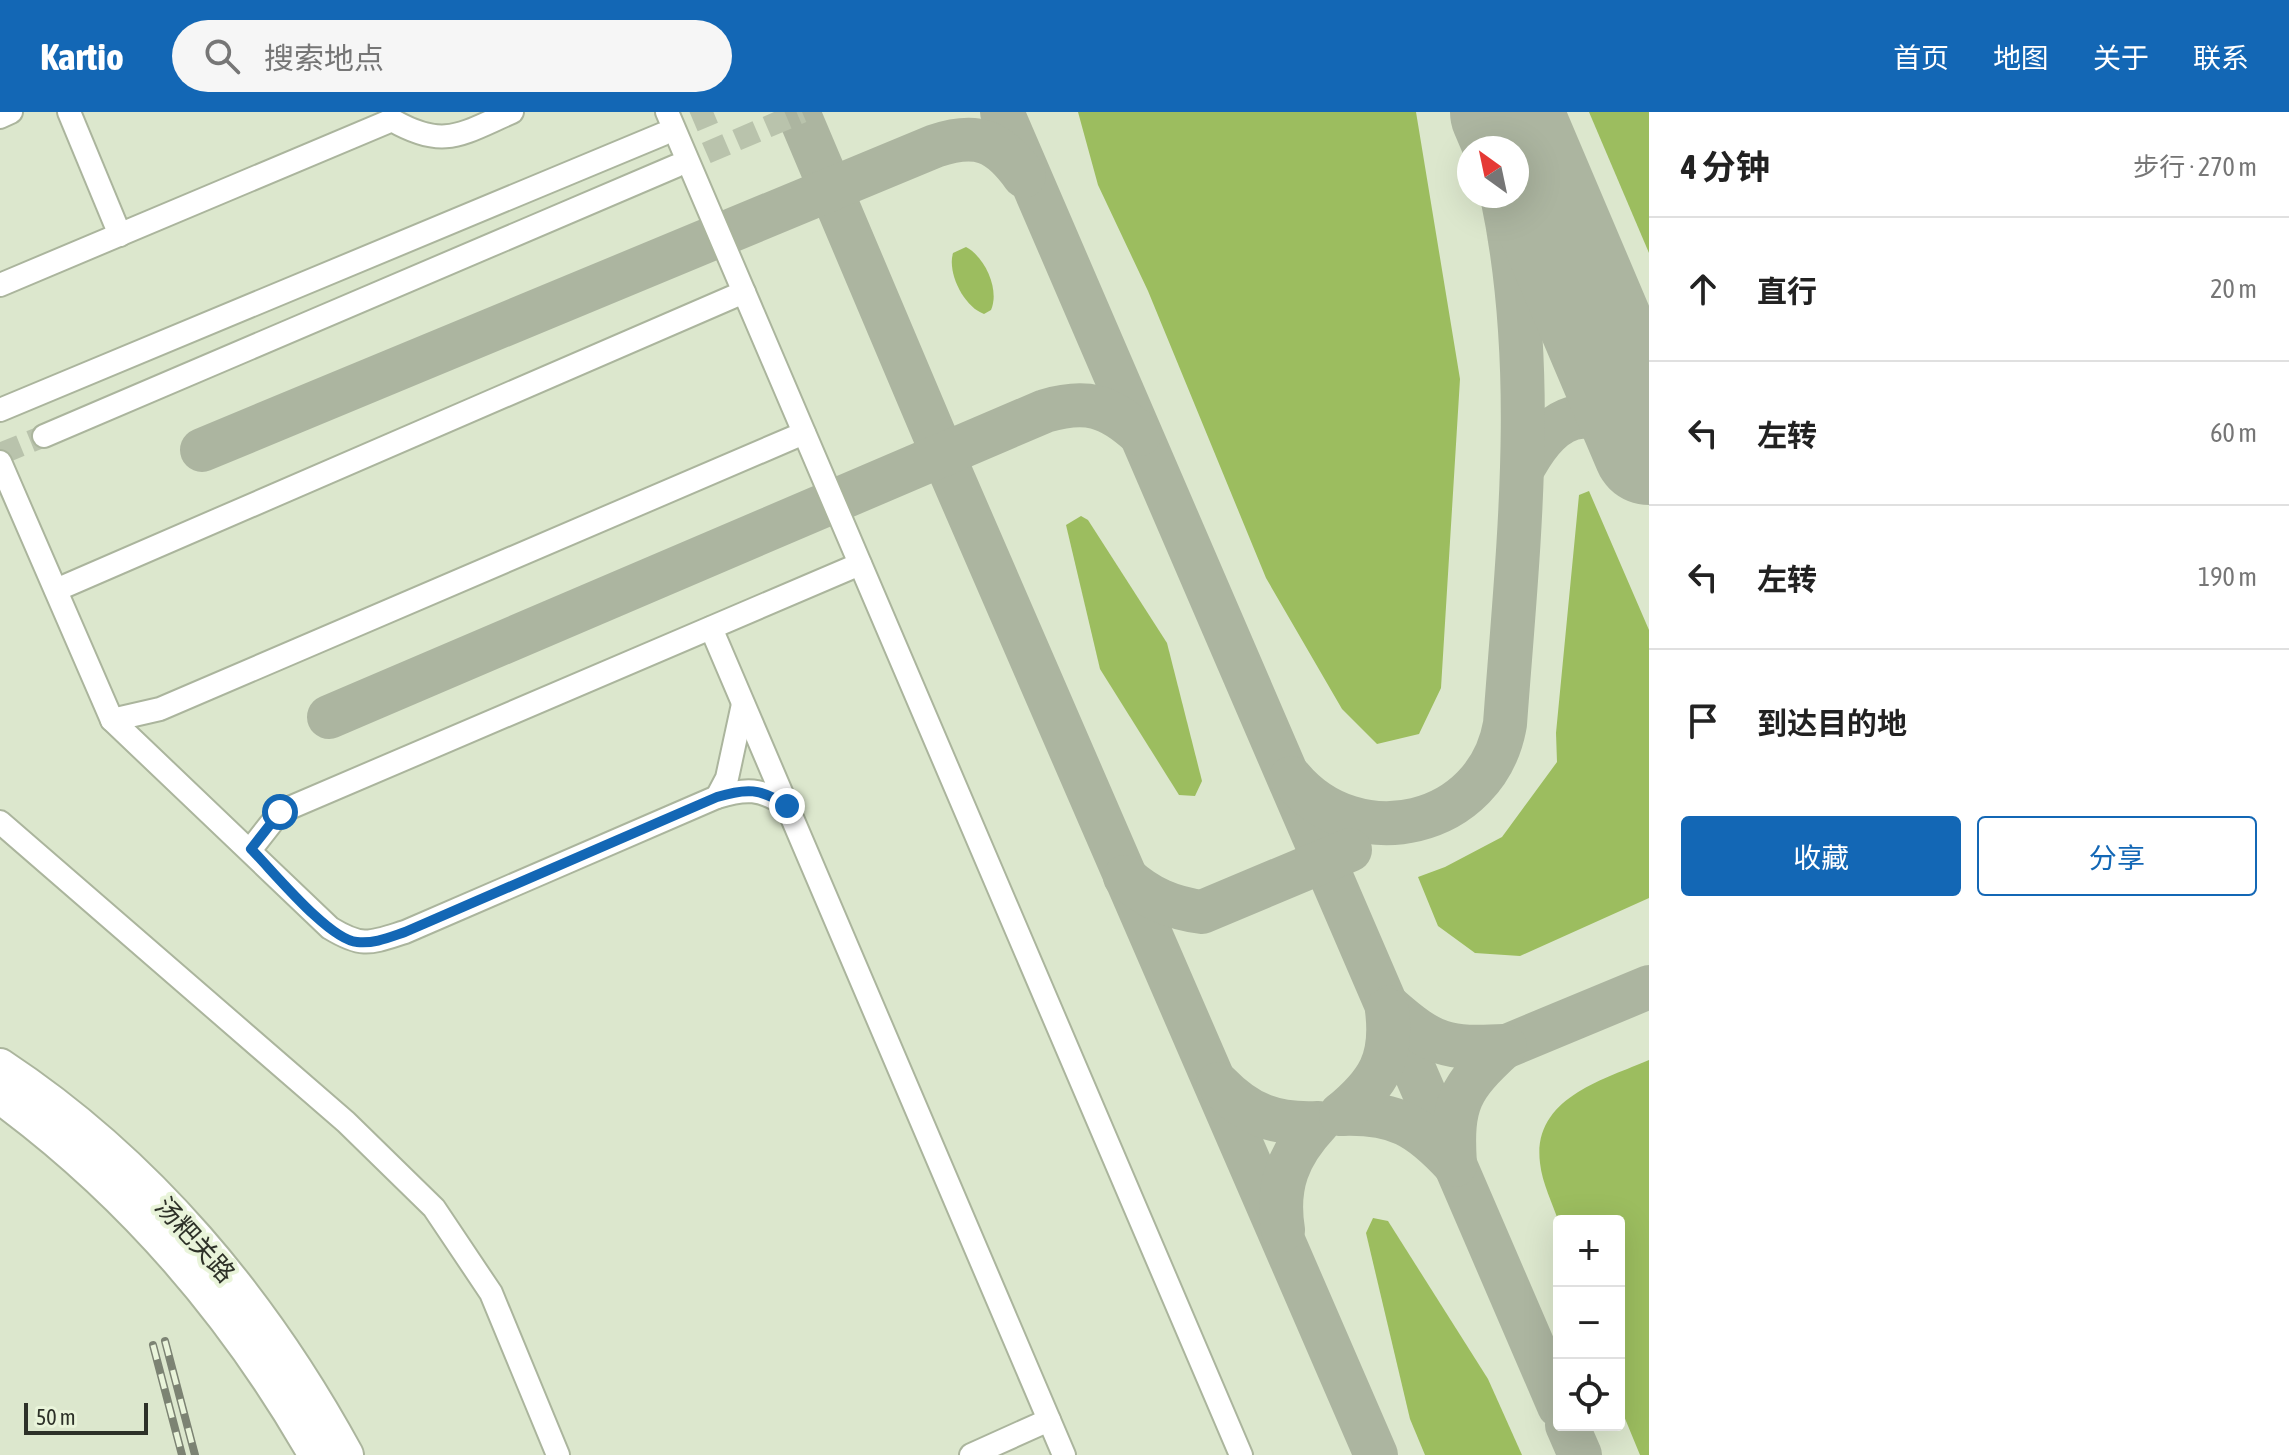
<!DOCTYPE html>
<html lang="zh">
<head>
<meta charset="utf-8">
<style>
  :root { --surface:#fff; --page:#f6f6f6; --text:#222; --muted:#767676; --line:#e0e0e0; --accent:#1367b5 }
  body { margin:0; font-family:"Asap Condensed","Noto Sans SC",sans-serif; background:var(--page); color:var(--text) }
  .controls { position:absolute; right:24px; bottom:24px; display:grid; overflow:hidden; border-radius:8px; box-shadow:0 8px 32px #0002 }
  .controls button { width:72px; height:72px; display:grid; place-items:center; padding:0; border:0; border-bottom:2px solid var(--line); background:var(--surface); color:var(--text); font:40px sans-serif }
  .compass { position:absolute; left:1457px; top:24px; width:72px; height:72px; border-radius:50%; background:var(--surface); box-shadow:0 8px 32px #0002; rotate:327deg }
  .scale { position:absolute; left:24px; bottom:20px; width:124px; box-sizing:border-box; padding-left:8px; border:4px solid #2d3128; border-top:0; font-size:22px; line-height:28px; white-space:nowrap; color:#2d3128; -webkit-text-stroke:6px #e9f4da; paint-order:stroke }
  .stop { position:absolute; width:24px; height:24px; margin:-18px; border:6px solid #1367b5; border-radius:50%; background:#fff }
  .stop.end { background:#1367b5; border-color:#fff; box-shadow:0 2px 8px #0008 }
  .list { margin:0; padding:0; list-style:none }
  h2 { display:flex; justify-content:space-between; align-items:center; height:104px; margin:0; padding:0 32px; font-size:34px }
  h2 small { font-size:26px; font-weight:400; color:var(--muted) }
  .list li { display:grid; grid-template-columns:52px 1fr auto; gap:24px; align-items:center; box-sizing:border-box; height:144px; padding:0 32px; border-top:2px solid var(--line) }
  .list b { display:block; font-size:30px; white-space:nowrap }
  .list em { font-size:26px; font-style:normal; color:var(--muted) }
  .actions { display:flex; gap:16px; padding:24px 32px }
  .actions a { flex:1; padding:18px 0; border:2px solid var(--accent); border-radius:8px; text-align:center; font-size:28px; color:var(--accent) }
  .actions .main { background:var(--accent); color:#fff }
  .icon { flex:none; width:44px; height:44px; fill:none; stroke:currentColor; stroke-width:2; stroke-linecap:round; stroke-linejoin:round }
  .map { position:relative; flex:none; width:1649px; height:1343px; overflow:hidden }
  header { display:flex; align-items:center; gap:48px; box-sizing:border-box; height:112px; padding:0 40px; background:var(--accent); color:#fff }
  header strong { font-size:38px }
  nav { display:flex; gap:44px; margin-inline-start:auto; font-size:28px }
  .search { width:560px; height:72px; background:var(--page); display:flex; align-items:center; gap:20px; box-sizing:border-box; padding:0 28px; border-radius:44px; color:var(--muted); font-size:30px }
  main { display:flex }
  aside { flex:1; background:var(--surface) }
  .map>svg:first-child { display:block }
  .green { fill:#9cbd5f }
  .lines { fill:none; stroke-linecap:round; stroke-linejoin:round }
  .taxiway { stroke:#acb5a0; stroke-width:44 }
  .runway { stroke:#acb5a0; stroke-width:112 }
  .minor-tunnel { stroke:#b9c3ac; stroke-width:22; stroke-dasharray:22 11; stroke-linecap:butt }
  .minor-casing { stroke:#abb59d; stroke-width:26 }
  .highway-casing { stroke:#abb59d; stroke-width:38 }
  .minor { stroke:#fff; stroke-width:22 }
  .highway { stroke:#fff; stroke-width:34 }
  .rail-casing { stroke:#7c8373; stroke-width:8 }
  .rail { stroke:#e9f4da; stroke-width:5; stroke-dasharray:15; stroke-linecap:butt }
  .route { stroke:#1367b5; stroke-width:10 }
  .labels { text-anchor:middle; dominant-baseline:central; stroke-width:8; stroke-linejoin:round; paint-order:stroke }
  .street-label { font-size:26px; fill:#2d3128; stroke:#e9f4da }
</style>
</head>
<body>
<header>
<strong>Kartio</strong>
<div class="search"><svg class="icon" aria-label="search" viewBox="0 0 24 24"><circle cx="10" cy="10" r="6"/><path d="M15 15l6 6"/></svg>搜索地点</div>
<nav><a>首页</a><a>地图</a><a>关于</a><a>联系</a></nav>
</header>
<main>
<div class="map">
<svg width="1649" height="1343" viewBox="0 0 1649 1343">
  <rect width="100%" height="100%" fill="#dce7cd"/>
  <!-- green -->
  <g class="green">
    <path d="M1078 0H1416L1460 267 1441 576 1419 622 1377 632 1342 597 1266 466 1148 179 1098 73Z"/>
    <path d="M1589 0H1649V141Z"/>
    <path d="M966 135C985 145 1000 178 991 198L984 202C964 195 947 161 953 141Z"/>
    <path d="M1589 379 1649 518V786L1520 844 1475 841 1438 814 1418 765 1445 755 1502 725 1557 650 1556 621 1579 383Z"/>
    <path d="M1081 404 1088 408 1167 531 1202 669 1195 684 1179 683 1100 557 1066 413Z"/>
    <path d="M1649 948V1343H1640L1619 1292V1109L1559 1111C1553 1092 1542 1071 1540 1051 1532 986 1603 968 1649 948Z"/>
    <path d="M1373 1106 1388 1109 1488 1267 1522 1343H1425L1410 1307 1366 1121Z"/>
  </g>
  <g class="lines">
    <!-- taxiway -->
    <g class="taxiway">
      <path d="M798 0 943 343 1376 1343"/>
      <path d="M1002 0 1559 1294"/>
      <path d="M1487 0 1492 36"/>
      <path d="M202 338 935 34C977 20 998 28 1024 64"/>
      <path d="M1525 353C1561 289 1599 293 1649 339"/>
      <path d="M329 605 1045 299C1086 287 1108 293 1140 322"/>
      <path d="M1291 666C1357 745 1487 716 1505 612 1518 435 1539 259 1502 84"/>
      <path d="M1125 765C1148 786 1172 796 1202 800L1350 738"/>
      <path d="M1478 946 1649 875"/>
      <path d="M1218 972C1248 1003 1275 1013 1318 1011 1288 1043 1276 1074 1283 1118"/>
      <path d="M1341 1002C1396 1000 1419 1014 1455 1053 1451 991 1459 976 1505 934 1447 937 1433 934 1389 895"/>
      <path d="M1341 1002C1379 971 1393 947 1387 898"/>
      <path d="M1567 1313 1580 1343"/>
    </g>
    <!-- runway -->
    <path class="runway" d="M1506 0 1649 337"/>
    <!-- minor-tunnel -->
    <g class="minor-tunnel">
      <path d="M663 22 715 0"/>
      <path d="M676 54 802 0"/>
      <path d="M0 342 44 324"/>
    </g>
    <defs>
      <g id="minor">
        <path d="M69 0 120 123"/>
        <path d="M667 0 1241 1343"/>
        <path d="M0 5 11 0"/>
        <path d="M0 173 392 8C444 38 461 22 512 0"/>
        <path d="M0 298 663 22"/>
        <path d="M44 324 676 54"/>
        <path d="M0 350 112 608 330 816C363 836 370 831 405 820L717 685C746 676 761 676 787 694L1064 1343"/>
        <path d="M56 478 744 180"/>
        <path d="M711 516 787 694"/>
        <path d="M112 608 160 597 804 321"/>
        <path d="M717 685 727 666 743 592"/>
        <path d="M0 710 346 1010 434 1096 491 1181 558 1343"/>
        <path d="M251 737 280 700 860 452"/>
        <path d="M971 1343 1049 1308"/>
      </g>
      <g id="highway">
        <path d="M0 954C147 1051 262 1189 346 1343"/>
        <path d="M0 984C132 1081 235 1201 316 1343"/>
      </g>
    </defs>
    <!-- minor casing -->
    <use href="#minor" class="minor-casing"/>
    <!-- highway casing -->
    <use href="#highway" class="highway-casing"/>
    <!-- minor -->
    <use href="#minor" class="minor"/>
    <!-- highway -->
    <use href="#highway" class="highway"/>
    <defs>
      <g id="rail">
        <path d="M165 1229 195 1343"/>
        <path d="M153 1233 182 1343"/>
      </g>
    </defs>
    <!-- rail casing -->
    <use href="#rail" class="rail-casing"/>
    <!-- rail -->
    <use href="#rail" class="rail"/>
  </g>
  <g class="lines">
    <!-- route -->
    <path class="route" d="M280 700 251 737C273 759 329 828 357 830 374 832 390 825 405 820L717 685C746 676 761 676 787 694"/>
  </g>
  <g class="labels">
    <!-- street labels -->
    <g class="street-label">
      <text transform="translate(195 1128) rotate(48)">汤粑关路</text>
    </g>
  </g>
</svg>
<div class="controls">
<button>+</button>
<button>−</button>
<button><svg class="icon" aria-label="locate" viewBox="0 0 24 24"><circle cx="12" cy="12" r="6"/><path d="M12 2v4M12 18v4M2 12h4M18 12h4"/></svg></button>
</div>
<svg class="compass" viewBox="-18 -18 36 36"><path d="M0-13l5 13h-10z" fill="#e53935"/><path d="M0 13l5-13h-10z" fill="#767676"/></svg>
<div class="scale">50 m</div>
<div class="stop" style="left:280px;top:700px"></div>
<div class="stop end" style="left:787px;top:694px"></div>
</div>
<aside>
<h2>4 分钟<small>步行 · 270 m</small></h2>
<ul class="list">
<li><svg class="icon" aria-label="ahead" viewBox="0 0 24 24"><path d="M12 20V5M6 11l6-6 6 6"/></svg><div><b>直行</b></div><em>20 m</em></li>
<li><svg class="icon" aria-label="left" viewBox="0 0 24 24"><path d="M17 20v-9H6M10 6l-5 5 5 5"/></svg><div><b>左转</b></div><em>60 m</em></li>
<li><svg class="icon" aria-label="left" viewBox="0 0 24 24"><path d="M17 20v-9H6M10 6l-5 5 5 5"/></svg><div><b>左转</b></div><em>190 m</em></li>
<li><svg class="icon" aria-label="arrive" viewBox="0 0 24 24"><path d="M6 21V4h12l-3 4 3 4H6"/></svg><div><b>到达目的地</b></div></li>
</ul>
<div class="actions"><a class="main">收藏</a><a>分享</a></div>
</aside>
</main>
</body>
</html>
